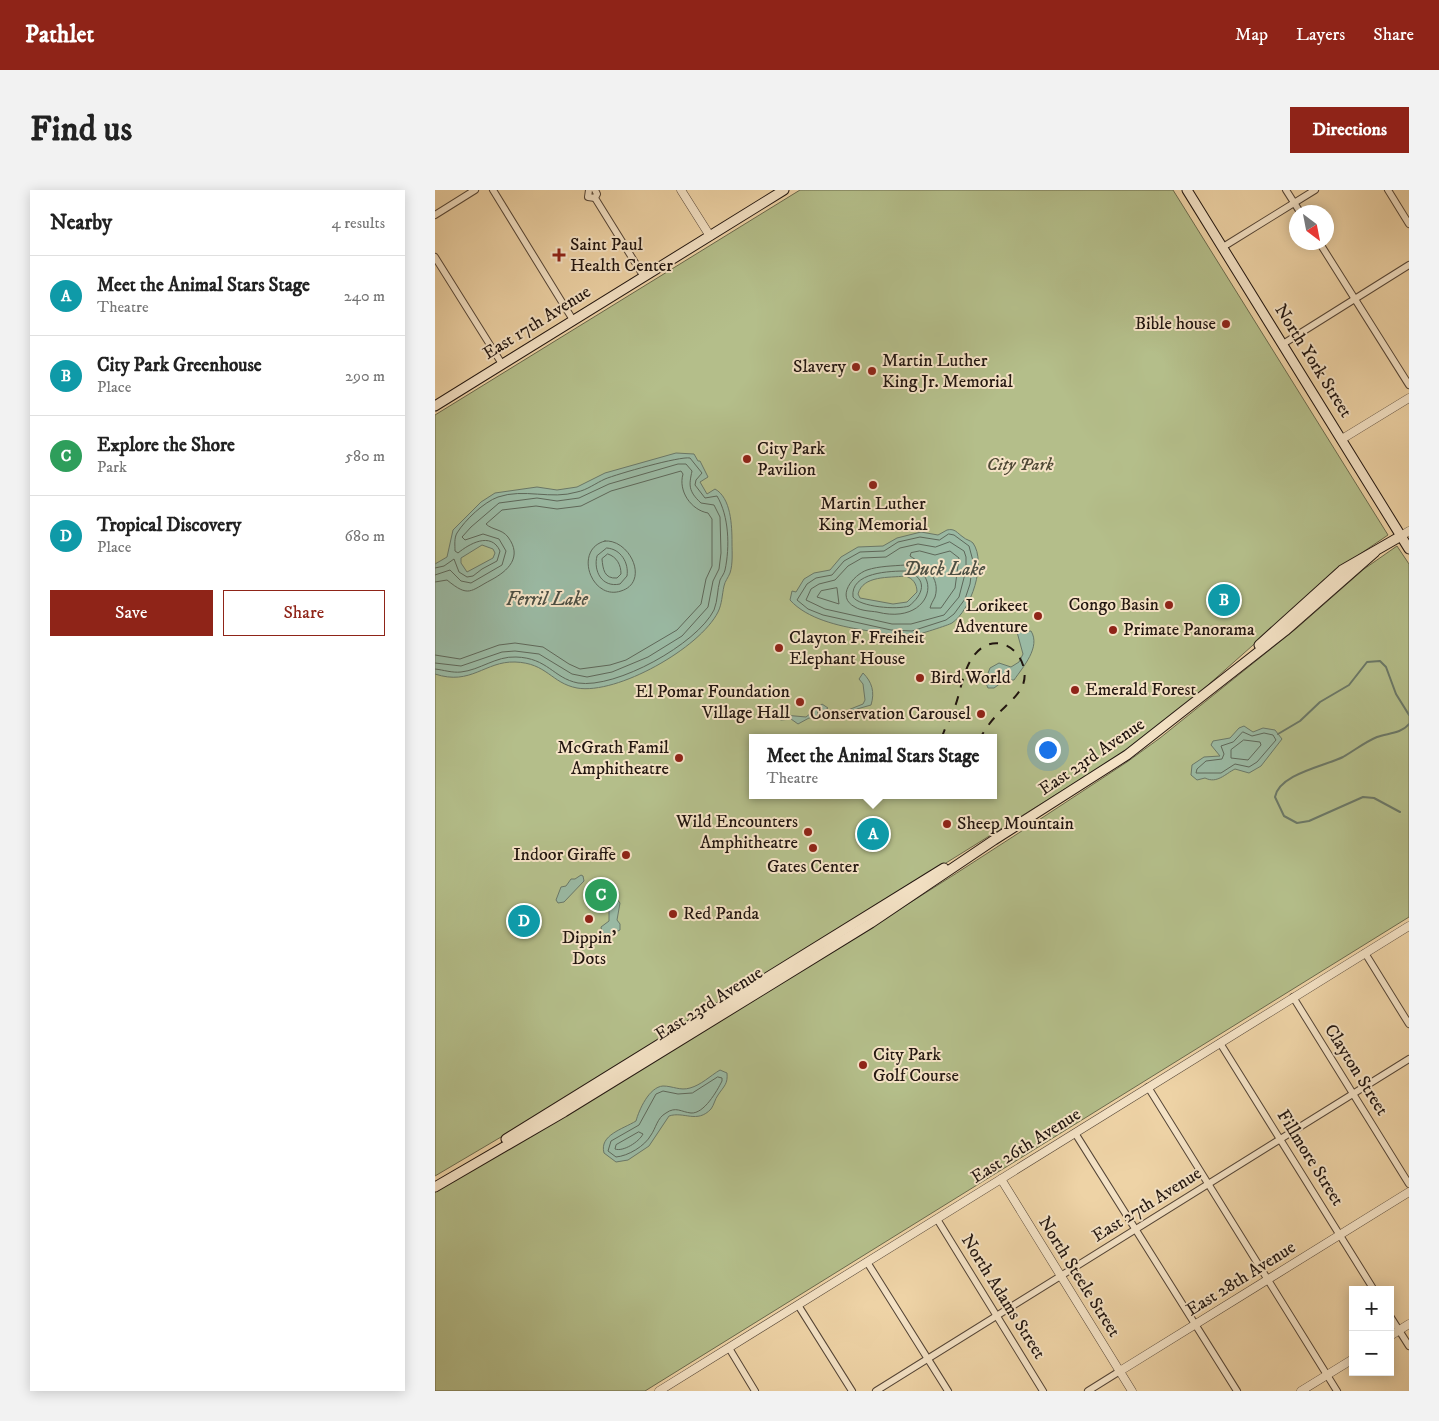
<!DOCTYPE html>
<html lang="en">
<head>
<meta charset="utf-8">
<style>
  :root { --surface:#fff; --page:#f2f2f2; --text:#222; --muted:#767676; --line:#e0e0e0; --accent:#8f2418 }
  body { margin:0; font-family:"IM FELL DW Pica",serif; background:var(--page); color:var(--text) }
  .controls { position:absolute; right:15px; bottom:15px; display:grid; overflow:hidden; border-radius:0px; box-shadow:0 2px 12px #0003 }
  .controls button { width:45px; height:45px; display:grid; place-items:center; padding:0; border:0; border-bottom:1px solid var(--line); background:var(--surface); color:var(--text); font:25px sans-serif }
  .compass { position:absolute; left:854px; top:15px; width:45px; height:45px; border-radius:50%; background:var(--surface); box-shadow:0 2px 12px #0003; rotate:148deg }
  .you { position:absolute; left:612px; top:559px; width:18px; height:18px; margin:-12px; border:4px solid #fff; border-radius:50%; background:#1a73e8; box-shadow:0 0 0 8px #1a73e833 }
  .badge { display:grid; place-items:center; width:32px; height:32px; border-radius:50%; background:var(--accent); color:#fff; font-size:16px; font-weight:700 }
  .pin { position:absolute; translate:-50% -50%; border:2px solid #fff; box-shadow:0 1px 5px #0006 }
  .popup { position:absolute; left:314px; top:544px; width:248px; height:65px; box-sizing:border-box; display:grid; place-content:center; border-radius:0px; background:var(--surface); filter:drop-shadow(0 1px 4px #0005); font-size:16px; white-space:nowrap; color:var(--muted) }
  .popup b { font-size:19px; color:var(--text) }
  .popup::after { content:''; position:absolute; left:50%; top:100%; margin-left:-10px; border:10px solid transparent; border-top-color:var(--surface) }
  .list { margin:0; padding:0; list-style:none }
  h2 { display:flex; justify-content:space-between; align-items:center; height:65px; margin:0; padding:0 20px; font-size:21px }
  h2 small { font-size:16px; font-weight:400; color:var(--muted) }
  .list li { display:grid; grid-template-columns:32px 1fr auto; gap:15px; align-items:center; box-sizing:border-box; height:80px; padding:0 20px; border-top:1px solid var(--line) }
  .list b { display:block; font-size:19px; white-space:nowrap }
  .list p { margin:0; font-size:16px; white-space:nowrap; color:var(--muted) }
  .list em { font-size:16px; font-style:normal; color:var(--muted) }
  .actions { display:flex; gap:10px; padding:15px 20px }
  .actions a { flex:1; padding:11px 0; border:1px solid var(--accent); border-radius:0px; text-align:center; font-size:18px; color:var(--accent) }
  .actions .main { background:var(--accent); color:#fff }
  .map { position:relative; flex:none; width:974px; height:1201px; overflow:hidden; border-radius:0px }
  header { display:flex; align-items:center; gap:30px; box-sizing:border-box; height:70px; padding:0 25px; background:var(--accent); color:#fff }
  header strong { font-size:24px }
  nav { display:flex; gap:28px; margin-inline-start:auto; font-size:18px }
  .intro { display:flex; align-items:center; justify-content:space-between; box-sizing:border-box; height:120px; padding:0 30px }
  h1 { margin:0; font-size:35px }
  .button { padding:12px 22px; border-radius:0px; background:var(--accent); color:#fff; font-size:18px; font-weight:700 }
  main { display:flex; gap:30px; padding:0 30px }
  aside { flex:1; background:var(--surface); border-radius:0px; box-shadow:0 2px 12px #0003 }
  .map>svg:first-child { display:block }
  .green { fill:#b4be8a; stroke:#6b6a4d; fill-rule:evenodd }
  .water { fill:#9ab9a3; stroke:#6a7868; fill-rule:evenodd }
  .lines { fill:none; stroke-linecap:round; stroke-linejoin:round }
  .shore { stroke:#5e685a; stroke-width:1 }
  .stream { stroke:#6a7868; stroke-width:2 }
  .minor-casing { stroke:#554536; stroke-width:8 }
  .tertiary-casing { stroke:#554536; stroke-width:9 }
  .secondary-casing { stroke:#221610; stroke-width:11 }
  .minor { stroke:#f4e2c5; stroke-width:6 }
  .tertiary { stroke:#f4e2c5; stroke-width:8 }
  .secondary { stroke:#f4e2c5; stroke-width:9 }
  .rail { stroke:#221610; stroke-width:2; stroke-dasharray:9 9; stroke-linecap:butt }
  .poi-dot { fill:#8f2418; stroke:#f4e2c5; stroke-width:2 }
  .labels { text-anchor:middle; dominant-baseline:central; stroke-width:4; stroke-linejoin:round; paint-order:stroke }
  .poi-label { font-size:18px; fill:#221610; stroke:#f4e2c5; text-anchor:start }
  .street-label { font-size:18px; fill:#221610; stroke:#f4e2c5 }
  .park-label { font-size:18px; font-style:italic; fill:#4e4835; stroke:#f4e2c5 }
  .water-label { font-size:19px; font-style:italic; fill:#4c4f43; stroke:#f4e2c5 }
</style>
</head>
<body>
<header>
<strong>Pathlet</strong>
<nav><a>Map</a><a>Layers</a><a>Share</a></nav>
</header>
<div class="intro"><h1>Find us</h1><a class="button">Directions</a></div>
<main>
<aside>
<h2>Nearby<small>4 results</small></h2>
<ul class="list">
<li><span class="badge" style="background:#0f9aa8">A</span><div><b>Meet the Animal Stars Stage</b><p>Theatre</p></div><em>240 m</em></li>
<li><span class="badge" style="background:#0f9aa8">B</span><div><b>City Park Greenhouse</b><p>Place</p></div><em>290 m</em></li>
<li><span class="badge" style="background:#2e9e5b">C</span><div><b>Explore the Shore</b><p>Park</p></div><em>580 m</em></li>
<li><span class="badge" style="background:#0f9aa8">D</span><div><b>Tropical Discovery</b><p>Place</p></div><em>680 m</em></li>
</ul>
<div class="actions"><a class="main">Save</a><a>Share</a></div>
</aside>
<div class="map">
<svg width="974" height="1201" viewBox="0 0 974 1201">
  <rect width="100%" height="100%" fill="#eed3a6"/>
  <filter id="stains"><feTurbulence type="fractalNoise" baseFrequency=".004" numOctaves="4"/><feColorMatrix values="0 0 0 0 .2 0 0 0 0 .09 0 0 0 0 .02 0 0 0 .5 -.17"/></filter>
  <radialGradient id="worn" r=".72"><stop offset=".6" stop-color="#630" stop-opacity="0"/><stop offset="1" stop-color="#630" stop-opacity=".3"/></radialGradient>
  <!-- green -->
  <g class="green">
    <path d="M365 0H738L953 345 906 377 755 511 683 566 149 898 0 986V225ZM318 548H558V605H318Z"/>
    <path d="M962 356 974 374V727L210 1201H0V1002C234 865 466 722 692 572L725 548 862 438 929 379Z"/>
  </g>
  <!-- water -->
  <g class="water">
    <path d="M241 263 259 264 263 271H265L273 287 265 292 272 304 280 299C296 308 297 335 297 353 297 362 298 374 295 383 293 388 290 391 289 396 287 405 287 414 283 422 265 458 182 505 142 498 116 493 112 473 80 472 50 471 36 496 0 484V374L12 367 18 340 46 312 60 303 102 297 122 300 142 297 170 283ZM47 355 58 359 60 363 58 368 32 382 26 373V368Z"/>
    <path d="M512 340C520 338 522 343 528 347 531 350 535 350 538 353 552 373 536 420 517 433 514 435 482 445 477 446 461 448 444 442 428 440 404 436 372 429 355 410L357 401 361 402 369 389 379 383 395 380 406 367 423 357 448 356 462 348 486 342 503 345ZM470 386C478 388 482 394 482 402L472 412 458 414 425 408 423 404C428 385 454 388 470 386Z"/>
    <path d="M596 441C606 457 588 477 579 490H570L559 498H553L550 491 555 478 564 473 576 477 584 472 588 464 582 442Z"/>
    <path d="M428 483C437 492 440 502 436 515L422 519 412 526 416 521 413 520 428 514 430 510 428 494 424 489Z"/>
    <path d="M387 514 393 518 389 521 383 520 382 528H374L363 534 356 529 346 530 337 525 343 521 349 525 371 527Z"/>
    <path d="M809 536 818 542 828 538 840 540 847 549 826 576 814 583 800 579C790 584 782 594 770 588L762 590 756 585 757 575 769 567 785 566 776 555 778 551 795 548 804 538Z"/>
    <path d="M146 685 148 686 149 691 129 712 123 713 121 710 126 697 131 696 136 689H140Z"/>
    <path d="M181 708 185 713 182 730 185 734V740L172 746 167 742 166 737 174 731V717Z"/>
    <path d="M285 880 292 883C293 894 289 896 283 905 280 909 279 915 276 919 262 934 249 921 234 926L214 956 193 970 181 972 169 963C164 945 188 939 201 931 204 920 214 897 228 896 238 896 245 901 255 898 266 895 275 886 285 880Z"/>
  </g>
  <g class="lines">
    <!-- shore -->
    <g class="shore">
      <path d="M514 344 519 345 534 356 538 371 535 394 530 409 519 424 511 430 477 441 456 440 388 425 373 419 362 410 372 394 381 388 397 385 409 371 425 362 449 361 463 352 485 347 504 350Z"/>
      <path d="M170 351C195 349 215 392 186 401 156 411 138 359 170 351Z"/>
      <path d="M515 352 529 361 531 367V380L524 407 509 425 476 434H457L390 419 371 410 376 399 384 394 400 390 413 376 427 368 451 367 465 358 483 354 500 357Z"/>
      <path d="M172 358C186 359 194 373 192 386L185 394C167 398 158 381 162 366Z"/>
      <path d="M485 361 500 365 515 361 524 368 520 398 506 418H495C496 414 498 411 500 407 506 387 489 375 475 366L476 363Z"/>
      <path d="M173 364C182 367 186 375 186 384L182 388C169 389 168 379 167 369Z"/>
      <path d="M470 375C510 381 496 436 442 422 436 421 426 421 420 417 400 407 418 385 432 380 444 376 458 376 470 375Z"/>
      <path d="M0 378 9 376 19 369 24 382 32 387 38 386 47 379 62 371 65 361C56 341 34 354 23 363L20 361C20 355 19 348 22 343 30 330 49 312 63 307 89 298 116 310 142 302 152 300 161 293 170 289 182 284 245 266 255 268L267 283 261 290 260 295 270 308 282 306C294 326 295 357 290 380 289 384 287 386 285 390 282 400 283 410 279 420 262 454 181 499 143 493 118 488 113 468 81 467 61 466 45 480 26 482 17 483 9 480 0 479"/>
      <path d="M472 381C494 389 488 405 474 416 462 420 425 417 418 407 415 382 455 381 472 381Z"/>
      <path d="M0 385 15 380 26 391 36 393 67 375 71 361 64 349 48 344 30 350 27 347 36 337 64 313 102 308 122 311 144 308 174 294 243 274H251L257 281C254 295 253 301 266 313L279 315 285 327 286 363 284 379 278 391 273 417 247 446 213 467 177 482 152 487 137 484 104 464 80 461 67 462 26 476 0 473"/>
      <path d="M0 392 12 390C34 408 35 401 56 390 73 381 88 367 73 347 67 339 57 340 51 334L67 320 101 316 122 319 146 316 176 301 246 281 248 284C243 301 256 320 273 323L277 329V376L271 389 266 414 242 440 191 470 175 475 145 479 134 474 108 457 80 453 64 455 25 469 0 465"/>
      <path d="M402 398 404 414 382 407 386 401Z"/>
      <path d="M808 542 817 546 829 543 838 545 841 550 822 572 814 577 800 574 786 583H761L762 579 771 571 787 569 789 564 786 556 798 552Z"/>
      <path d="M809 550 825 552 826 555 813 570 796 568V560Z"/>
      <path d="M283 887 287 888V891C282 901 269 924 256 923 246 922 241 916 231 923 222 928 221 938 216 945 210 956 193 966 181 967L173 961 176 951 204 935 221 904 228 901 243 904 257 903Z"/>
      <path d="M204 942 208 944C204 952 188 962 180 959L181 955Z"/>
    </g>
    <!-- stream -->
    <g class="stream">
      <path d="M843 544 865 531 885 512 914 495 932 472 945 471 951 477 961 504 974 525"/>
      <path d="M965 622 939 608 928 607 874 631 862 633 849 626 840 607C844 584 890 576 908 567 920 560 930 552 942 547 952 543 966 544 974 534"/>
    </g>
    <defs>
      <g id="minor">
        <path d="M58 0 138 130"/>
        <path d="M154 0 153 7 160 8"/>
        <path d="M160 0 162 4 160 8 209 87"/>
        <path d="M851 0 865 22"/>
        <path d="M953 0 974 34"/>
        <path d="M0 25 40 0"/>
        <path d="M884 52 974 195"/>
        <path d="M788 57 880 0"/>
        <path d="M0 67 67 174"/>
        <path d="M848 154 974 75"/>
        <path d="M930 763 974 834"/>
        <path d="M858 807 974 994"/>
        <path d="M785 853 939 1100"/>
        <path d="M713 897 902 1201"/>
        <path d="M640 943 802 1201"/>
        <path d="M502 1029 608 1201"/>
        <path d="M432 1072 513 1201"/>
        <path d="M363 1115 417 1201"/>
        <path d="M955 1126 974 1156"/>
        <path d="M294 1158 320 1201"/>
        <path d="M441 1201 974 869"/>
        <path d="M653 1201 685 1181"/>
      </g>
      <g id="tertiary">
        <path d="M246 0 275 46"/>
        <path d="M907 249 974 208"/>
        <path d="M966 346 974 341"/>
        <path d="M566 989 697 1201"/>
        <path d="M955 1146 974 1134"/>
        <path d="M685 1181 974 1002"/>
        <path d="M224 1201 974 736"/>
        <path d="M866 1201 918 1169"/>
      </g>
      <g id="secondary">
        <path d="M752 0 974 359"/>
        <path d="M0 216 349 0"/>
        <path d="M824 455 907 380 966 346"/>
        <path d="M71 949 509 678"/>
        <path d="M0 997 129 922 436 733 559 650 692 565 850 441 940 362"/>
      </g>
    </defs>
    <!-- minor casing -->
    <use href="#minor" class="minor-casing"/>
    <!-- tertiary casing -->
    <use href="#tertiary" class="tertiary-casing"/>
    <!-- secondary casing -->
    <use href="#secondary" class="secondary-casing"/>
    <!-- minor -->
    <use href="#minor" class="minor"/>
    <!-- tertiary -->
    <use href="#tertiary" class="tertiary"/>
    <!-- secondary -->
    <use href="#secondary" class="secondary"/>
    <!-- rail -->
    <path class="rail" d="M507 548C509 538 516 529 519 519 527 500 528 470 548 457 573 442 598 474 587 497 581 508 569 517 561 526 555 532 550 540 545 548"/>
  </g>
  <!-- markers -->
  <g class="poi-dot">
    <path d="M121.5 57.5h5v5h5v5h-5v5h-5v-5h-5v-5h5z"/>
    <circle cx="791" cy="134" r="5"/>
    <circle cx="421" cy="177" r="5"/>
    <circle cx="437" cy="181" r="5"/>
    <circle cx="312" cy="269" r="5"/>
    <circle cx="438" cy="295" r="5"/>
    <circle cx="734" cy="415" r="5"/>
    <circle cx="603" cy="426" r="5"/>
    <circle cx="678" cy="440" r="5"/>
    <circle cx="344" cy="458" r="5"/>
    <circle cx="485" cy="488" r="5"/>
    <circle cx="640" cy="500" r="5"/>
    <circle cx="365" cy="512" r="5"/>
    <circle cx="546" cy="524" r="5"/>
    <circle cx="244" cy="568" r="5"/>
    <circle cx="512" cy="634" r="5"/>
    <circle cx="373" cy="642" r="5"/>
    <circle cx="378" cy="658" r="5"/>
    <circle cx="191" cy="665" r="5"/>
    <circle cx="238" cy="724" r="5"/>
    <circle cx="154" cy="729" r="5"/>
    <circle cx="428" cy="875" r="5"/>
  </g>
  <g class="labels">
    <!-- poi labels -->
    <g class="poi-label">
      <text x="135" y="55">Saint Paul<tspan x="135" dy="21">Health Center</tspan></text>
      <text x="781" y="134" text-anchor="end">Bible house</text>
      <text x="447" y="171">Martin Luther<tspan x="447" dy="21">King Jr. Memorial</tspan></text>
      <text x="411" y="177" text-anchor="end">Slavery</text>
      <text x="322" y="259">City Park<tspan x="322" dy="21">Pavilion</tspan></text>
      <text x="438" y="314" text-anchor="middle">Martin Luther<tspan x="438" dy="21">King Memorial</tspan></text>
      <text x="724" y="415" text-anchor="end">Congo Basin</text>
      <text x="593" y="416" text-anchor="end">Lorikeet<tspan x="593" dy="21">Adventure</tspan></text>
      <text x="688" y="440">Primate Panorama</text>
      <text x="354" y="448">Clayton F. Freiheit<tspan x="354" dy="21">Elephant House</tspan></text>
      <text x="495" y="488">Bird World</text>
      <text x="650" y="500">Emerald Forest</text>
      <text x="355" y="502" text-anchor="end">El Pomar Foundation<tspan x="355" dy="21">Village Hall</tspan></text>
      <text x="536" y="524" text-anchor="end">Conservation Carousel</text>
      <text x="234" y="558" text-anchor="end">McGrath Famil<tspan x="234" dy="21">Amphitheatre</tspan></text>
      <text x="363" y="632" text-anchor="end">Wild Encounters<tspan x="363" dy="21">Amphitheatre</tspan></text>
      <text x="522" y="634">Sheep Mountain</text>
      <text x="181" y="665" text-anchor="end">Indoor Giraffe</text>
      <text x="378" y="677" text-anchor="middle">Gates Center</text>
      <text x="248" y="724">Red Panda</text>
      <text x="154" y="748" text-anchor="middle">Dippin'<tspan x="154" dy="21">Dots</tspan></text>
      <text x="438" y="865">City Park<tspan x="438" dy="21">Golf Course</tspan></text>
    </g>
    <!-- street labels -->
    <g class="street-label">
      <text transform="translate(102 133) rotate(-32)">East 17th Avenue</text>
      <text transform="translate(878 171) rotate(58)">North York Street</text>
      <text transform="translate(657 567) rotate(-34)">East 23rd Avenue</text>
      <text transform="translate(274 814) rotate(-32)">East 23rd Avenue</text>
      <text transform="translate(921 880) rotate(58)">Clayton Street</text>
      <text transform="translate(591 956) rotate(-32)">East 26th Avenue</text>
      <text transform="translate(875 968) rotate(58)">Fillmore Street</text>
      <text transform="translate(712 1015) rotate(-32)">East 27th Avenue</text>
      <text transform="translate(644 1087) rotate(58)">North Steele Street</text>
      <text transform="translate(806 1089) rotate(-32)">East 28th Avenue</text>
      <text transform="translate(568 1107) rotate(58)">North Adams Street</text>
    </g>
    <!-- park labels -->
    <g class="park-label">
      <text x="585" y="275">City Park</text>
    </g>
    <!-- water labels -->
    <g class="water-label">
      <text x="509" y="379">Duck Lake</text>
      <text x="112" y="409">Ferril Lake</text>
    </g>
  </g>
  <rect width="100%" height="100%" filter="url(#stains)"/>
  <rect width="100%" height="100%" fill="url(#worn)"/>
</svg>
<div class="controls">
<button>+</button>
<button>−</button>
</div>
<svg class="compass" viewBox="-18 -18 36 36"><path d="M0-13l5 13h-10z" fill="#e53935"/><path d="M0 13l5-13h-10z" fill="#767676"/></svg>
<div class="you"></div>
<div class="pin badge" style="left:438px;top:644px;background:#0f9aa8">A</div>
<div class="popup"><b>Meet the Animal Stars Stage</b>Theatre</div>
<div class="pin badge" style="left:789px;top:410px;background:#0f9aa8">B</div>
<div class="pin badge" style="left:166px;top:705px;background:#2e9e5b">C</div>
<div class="pin badge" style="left:89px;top:731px;background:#0f9aa8">D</div>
</div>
</main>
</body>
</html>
